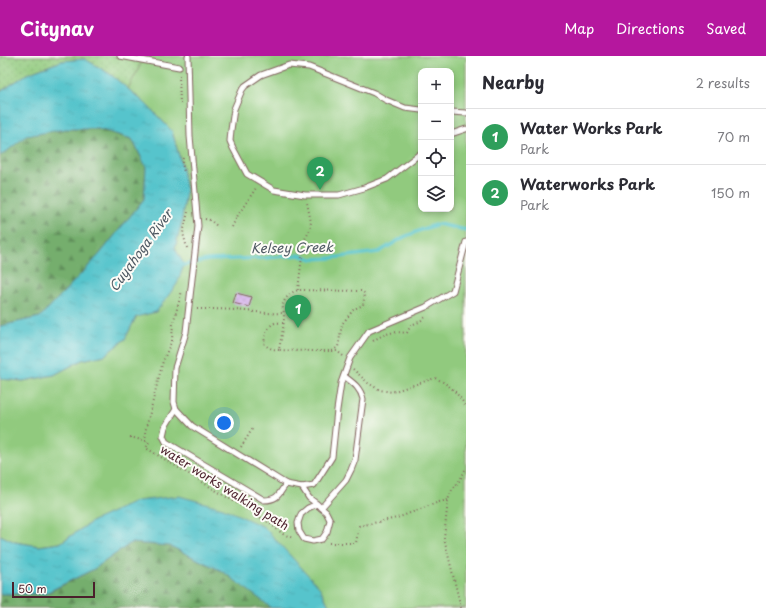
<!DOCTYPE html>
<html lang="en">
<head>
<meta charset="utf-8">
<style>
  :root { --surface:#fff; --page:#f2f2f3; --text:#2b2b33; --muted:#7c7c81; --line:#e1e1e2; --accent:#b5179e }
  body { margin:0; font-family:"Playpen Sans",sans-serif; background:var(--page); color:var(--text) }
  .controls { position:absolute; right:12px; top:12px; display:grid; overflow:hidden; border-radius:8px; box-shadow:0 2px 6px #0003 }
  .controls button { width:36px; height:36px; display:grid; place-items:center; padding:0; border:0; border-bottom:1px solid var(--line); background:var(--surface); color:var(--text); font:20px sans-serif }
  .scale { position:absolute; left:12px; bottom:10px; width:83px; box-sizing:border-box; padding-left:4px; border:2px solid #4a1f2b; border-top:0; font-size:11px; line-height:14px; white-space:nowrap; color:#4a1f2b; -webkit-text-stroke:3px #fdfcf7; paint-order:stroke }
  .you { position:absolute; left:224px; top:367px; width:14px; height:14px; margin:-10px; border:3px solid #fff; border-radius:50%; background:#1a73e8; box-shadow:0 0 0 6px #1a73e833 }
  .badge { display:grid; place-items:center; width:26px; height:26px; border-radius:50%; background:var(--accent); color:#fff; font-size:13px; font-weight:700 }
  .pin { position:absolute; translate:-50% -33px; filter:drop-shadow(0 1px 2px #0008) }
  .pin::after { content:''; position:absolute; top:21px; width:14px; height:12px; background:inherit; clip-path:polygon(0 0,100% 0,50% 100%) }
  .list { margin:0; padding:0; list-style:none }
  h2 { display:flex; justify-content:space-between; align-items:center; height:52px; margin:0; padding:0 16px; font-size:17px }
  h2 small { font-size:13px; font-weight:400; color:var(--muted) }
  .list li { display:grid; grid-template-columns:26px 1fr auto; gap:12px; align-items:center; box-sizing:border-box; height:56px; padding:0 16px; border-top:1px solid var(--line) }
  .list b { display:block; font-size:15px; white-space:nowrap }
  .list p { margin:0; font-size:13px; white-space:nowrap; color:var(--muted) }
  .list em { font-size:13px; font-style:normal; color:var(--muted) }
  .icon { flex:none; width:22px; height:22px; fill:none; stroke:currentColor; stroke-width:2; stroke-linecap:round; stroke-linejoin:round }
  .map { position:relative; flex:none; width:466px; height:552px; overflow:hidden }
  header { display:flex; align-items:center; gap:24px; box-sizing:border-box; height:56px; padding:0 20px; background:var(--accent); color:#fff }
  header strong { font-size:19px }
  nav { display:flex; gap:22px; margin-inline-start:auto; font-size:14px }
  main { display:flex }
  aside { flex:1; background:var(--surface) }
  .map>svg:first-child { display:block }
  .grass { fill:url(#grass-dots); stroke:#6e7454 }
  .forest { fill:url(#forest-firs); stroke:#5f664c }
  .green { fill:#91ca7e; stroke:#6e7454; fill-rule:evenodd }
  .water { fill:url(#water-ripples); stroke:#50727c }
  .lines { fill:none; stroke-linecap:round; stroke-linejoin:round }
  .stream { stroke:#57c4cc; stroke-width:3.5 }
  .building { fill:url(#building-cross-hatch) }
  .lane-casing { stroke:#82635e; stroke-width:7 }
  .path { stroke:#82635e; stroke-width:2; stroke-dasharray:1 3; stroke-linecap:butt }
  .lane { stroke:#fff; stroke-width:5 }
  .labels { text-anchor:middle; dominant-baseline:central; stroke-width:4; stroke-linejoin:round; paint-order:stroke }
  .street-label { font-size:12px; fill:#4a1f2b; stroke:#fdfcf7 }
  .water-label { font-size:13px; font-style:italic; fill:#4f5963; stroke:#fdfcf7 }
</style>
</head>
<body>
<header>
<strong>Citynav</strong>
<nav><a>Map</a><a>Directions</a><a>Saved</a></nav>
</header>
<main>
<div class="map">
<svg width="466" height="552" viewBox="0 0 466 552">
  <defs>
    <pattern id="grass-dots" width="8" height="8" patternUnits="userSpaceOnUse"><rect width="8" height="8" fill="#91ca7e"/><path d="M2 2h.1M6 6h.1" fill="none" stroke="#7fad6d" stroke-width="1.8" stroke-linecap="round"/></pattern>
    <pattern id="forest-firs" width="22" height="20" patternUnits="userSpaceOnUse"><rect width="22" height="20" fill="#74ae6d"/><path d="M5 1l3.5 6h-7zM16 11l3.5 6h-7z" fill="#618d5a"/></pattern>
    <pattern id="water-ripples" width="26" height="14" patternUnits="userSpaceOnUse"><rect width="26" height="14" fill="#57c4cc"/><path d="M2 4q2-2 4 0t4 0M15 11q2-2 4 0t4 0" fill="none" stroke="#4da8af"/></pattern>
    <pattern id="building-cross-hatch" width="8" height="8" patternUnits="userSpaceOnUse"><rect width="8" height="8" fill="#d5b0ed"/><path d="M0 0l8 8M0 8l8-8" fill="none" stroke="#b897cb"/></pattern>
  </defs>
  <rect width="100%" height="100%" fill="#fdfcf7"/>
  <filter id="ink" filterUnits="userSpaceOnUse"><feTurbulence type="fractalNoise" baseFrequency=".025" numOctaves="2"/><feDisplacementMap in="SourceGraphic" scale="8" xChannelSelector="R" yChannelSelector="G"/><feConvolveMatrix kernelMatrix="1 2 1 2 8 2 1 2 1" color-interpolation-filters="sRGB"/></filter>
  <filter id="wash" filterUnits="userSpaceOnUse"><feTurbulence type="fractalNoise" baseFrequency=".012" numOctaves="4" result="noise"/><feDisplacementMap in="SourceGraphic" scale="16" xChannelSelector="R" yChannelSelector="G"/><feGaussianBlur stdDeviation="0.9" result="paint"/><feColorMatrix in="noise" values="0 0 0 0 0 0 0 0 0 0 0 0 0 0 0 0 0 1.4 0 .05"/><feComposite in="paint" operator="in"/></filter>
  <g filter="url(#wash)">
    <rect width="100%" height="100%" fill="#e9e0bc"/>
    <!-- grass -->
    <path class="grass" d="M0 0H145L128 33 110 18 85 3 62 5 27 18 0 36Z"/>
    <!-- forest -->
    <g class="forest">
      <path d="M0 48 26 79 65 73H98L132 83 146 111 144 143 99 199 40 261 0 270Z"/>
      <path d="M131 487 170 490 222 515 288 497 367 490 466 552H0V538H45L94 513Z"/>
    </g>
    <!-- green -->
    <path class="green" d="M145 0H466V552H330L320 532 93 465 60 487 39 490 15 486 0 479V323L23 325 54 319 82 304 105 299 125 283 136 261 175 192 181 169 186 136 181 107 172 75 145 47 128 33ZM421 15H451V153H421Z"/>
    <!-- water -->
    <g class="water">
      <path d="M85 3 110 18 145 47 172 75 181 107 186 136 181 169 175 192 184 209 177 228 156 256 136 261 125 283 105 299 82 304 54 319 23 325 0 323V270L40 261 99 199 144 143 146 111 132 83 98 73H65L26 80 6 96 0 100V36L27 18 62 5Z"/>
      <path d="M179 440 223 452 264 471 320 532 330 552H271L264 546 222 515 170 490 131 487 94 513 44 538H0V479L15 486 39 490 60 487 93 465 137 445Z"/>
    </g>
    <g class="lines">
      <!-- stream -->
      <path class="stream" d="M184 209 208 204 265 202 299 199 312 203 332 202 379 196 404 181 421 174 438 168 466 174"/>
    </g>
    <g id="blocks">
      <!-- building -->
      <path class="building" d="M236 237 252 241 249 251 233 247Z"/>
    </g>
  </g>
  <g filter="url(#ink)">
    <use href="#blocks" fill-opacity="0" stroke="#82635e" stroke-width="1"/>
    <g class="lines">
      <defs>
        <g id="lane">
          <path d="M120 0 179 11"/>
          <path d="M188 0 190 80 198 170 186 276 175 312 174 346 176 353 192 370 286 428 302 431 314 429 332 401 337 354 341 327 350 302 369 275 426 251 453 235 466 186"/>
          <path d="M421 54 405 52 386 44 374 37 309 11 289 9 261 19 245 30 242 34 234 53 231 74 230 85 233 92 247 118 274 134 305 139H339L364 132 387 123 421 97"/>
          <path d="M451 56 466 57"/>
          <path d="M451 78 466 73"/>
          <path d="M176 353 165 371 163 380 166 386 264 444C278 444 279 438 286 428"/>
          <path d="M302 431 309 442 317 448 321 452 326 456 330 464 327 476 322 483 313 485 304 483 299 475 298 467 301 458 308 452 317 448"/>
          <path d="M321 452 346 424 351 414 355 404 363 343C360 331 353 327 344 320"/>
        </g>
      </defs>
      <!-- lane casing -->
      <use href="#lane" class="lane-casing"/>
      <!-- path -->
      <g class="path">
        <path d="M179 19 180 49"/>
        <path d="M183 102 182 106 184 116"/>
        <path d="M205 163 210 164 217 170"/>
        <path d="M232 171 238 159 256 132"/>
        <path d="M187 192 183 177 188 156"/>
        <path d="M298 234 303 192 305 183 309 176 311 166 307 147"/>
        <path d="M197 253C213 253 229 253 245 255 258 256 270 258 283 257"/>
        <path d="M373 285C385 277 392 275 407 277L411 269 419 266 427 260"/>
        <path d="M279 294C273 293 268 293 264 287 265 281 267 271 273 268 275 266 280 267 283 267"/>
        <path d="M332 295 338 291 339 286 342 268 354 253 363 249 365 238 362 235 298 234C289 237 285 242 282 250 287 263 281 280 279 294 298 295 318 295 337 295L343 300"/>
        <path d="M353 313 368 327 380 334 392 336 435 322C449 328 458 337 466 351"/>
        <path d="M130 381 149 386 146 392 268 466 283 478 293 482"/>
        <path d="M146 385 145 376 163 305 172 284 173 267 182 235"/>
        <path d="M241 391 253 372"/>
        <path d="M329 487H356L359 470 397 462 439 446 448 444"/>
        <path d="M461 552 444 482 448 444 452 434 460 424 466 412"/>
      </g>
      <!-- lane -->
      <use href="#lane" class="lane"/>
    </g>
  </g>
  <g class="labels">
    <!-- street labels -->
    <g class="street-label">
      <text transform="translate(225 431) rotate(32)">water works walking path</text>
    </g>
    <!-- water labels -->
    <g class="water-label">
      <text transform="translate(292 191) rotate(-1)">Kelsey Creek</text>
      <text transform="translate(140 194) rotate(-54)">Cuyahoga River</text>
    </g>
  </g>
</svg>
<div class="controls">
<button>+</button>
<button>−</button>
<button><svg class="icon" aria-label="locate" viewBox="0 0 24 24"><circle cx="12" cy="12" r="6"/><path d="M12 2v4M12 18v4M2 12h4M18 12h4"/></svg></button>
<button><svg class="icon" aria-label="layers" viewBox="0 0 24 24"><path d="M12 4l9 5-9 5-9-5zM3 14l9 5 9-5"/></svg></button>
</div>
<div class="scale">50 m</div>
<div class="you"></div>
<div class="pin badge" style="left:298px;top:272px;background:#2e9e5b">1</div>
<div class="pin badge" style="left:320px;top:134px;background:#2e9e5b">2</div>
</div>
<aside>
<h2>Nearby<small>2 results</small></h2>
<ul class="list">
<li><span class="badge" style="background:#2e9e5b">1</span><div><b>Water Works Park</b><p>Park</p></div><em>70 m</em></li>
<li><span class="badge" style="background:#2e9e5b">2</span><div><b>Waterworks Park</b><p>Park</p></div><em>150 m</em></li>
</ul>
</aside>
</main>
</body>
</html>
